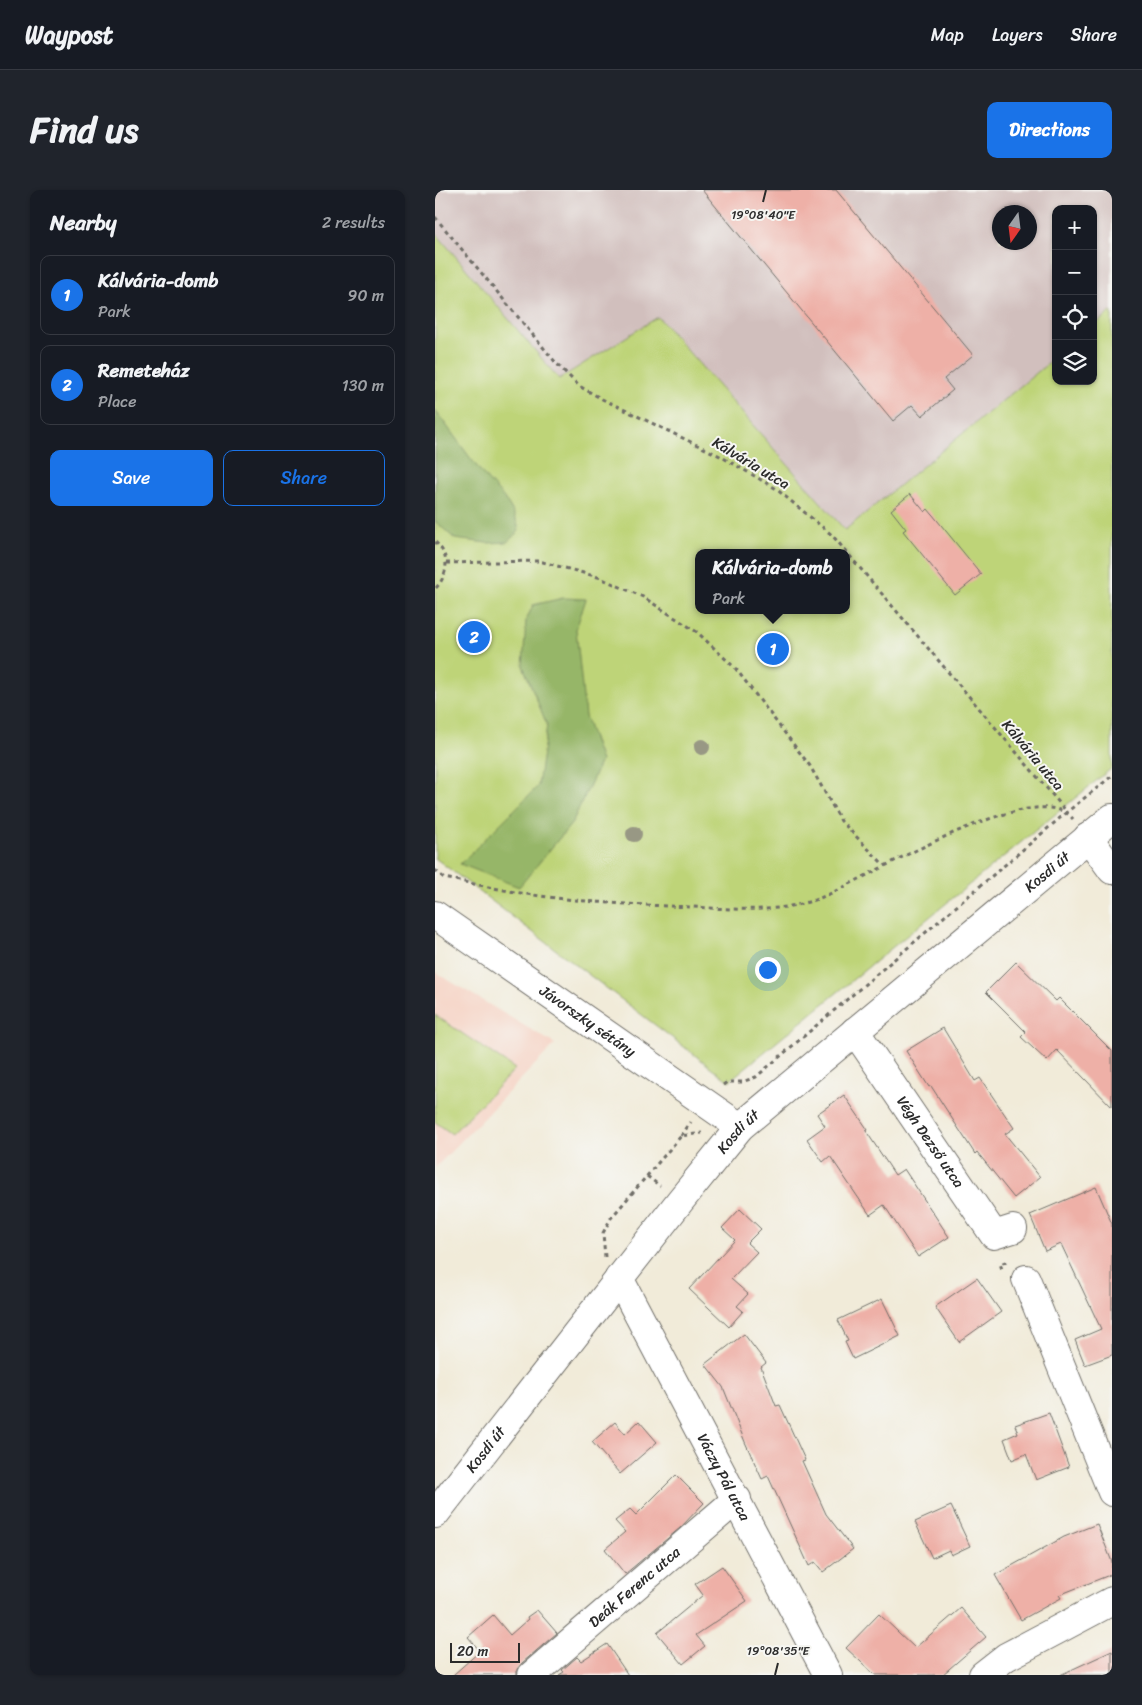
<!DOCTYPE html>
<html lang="en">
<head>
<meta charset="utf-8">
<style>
  :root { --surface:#171b24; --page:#20242c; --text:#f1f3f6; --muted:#9ea1a6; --line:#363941; --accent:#1a73e8 }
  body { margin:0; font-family:Sriracha,sans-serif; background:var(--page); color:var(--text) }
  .controls { position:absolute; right:15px; top:15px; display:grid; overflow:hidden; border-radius:10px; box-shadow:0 1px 4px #0004 }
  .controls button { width:45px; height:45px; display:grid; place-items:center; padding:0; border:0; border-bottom:1px solid var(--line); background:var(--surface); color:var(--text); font:25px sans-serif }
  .compass { position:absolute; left:557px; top:15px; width:45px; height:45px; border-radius:50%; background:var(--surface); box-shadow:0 1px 4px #0004; rotate:194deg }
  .scale { position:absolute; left:15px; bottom:12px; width:70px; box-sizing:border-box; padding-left:5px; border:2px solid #2b2b2b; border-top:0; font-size:14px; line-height:18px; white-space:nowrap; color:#2b2b2b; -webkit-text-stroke:4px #f6f6f2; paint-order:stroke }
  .you { position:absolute; left:332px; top:779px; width:18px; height:18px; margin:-12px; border:4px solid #fff; border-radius:50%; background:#1a73e8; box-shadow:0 0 0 8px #1a73e833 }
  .badge { display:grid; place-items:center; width:32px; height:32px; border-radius:50%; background:var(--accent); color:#fff; font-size:16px; font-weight:700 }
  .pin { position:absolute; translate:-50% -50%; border:2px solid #fff; box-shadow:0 1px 5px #0006 }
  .popup { position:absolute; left:260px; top:359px; width:155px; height:65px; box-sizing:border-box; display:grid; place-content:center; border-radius:10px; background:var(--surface); filter:drop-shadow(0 1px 4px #0005); font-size:16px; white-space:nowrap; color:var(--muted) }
  .popup b { font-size:19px; color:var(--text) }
  .popup::after { content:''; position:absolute; left:50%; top:100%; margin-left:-10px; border:10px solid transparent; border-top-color:var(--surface) }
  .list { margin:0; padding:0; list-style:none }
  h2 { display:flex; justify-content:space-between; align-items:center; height:65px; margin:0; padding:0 20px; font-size:21px }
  h2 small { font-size:16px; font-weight:400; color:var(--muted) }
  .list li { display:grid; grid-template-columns:32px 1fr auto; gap:15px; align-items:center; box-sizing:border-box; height:80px; margin:0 10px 10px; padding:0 10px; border:1px solid var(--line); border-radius:10px }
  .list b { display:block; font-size:19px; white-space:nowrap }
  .list p { margin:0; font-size:16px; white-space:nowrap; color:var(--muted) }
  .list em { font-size:16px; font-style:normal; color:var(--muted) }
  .actions { display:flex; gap:10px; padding:15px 20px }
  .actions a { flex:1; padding:11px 0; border:1px solid var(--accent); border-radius:10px; text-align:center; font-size:18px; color:var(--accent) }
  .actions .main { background:var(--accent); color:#fff }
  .icon { flex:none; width:28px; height:28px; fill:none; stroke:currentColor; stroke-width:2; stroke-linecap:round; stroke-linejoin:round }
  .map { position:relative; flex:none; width:677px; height:1485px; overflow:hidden; border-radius:10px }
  header { display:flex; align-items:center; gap:30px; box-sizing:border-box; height:70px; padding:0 25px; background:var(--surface); border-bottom:1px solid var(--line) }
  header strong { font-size:24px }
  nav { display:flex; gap:28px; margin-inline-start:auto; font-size:18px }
  .intro { display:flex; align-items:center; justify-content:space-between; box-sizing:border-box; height:120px; padding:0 30px }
  h1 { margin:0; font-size:35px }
  .button { padding:12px 22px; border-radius:10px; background:var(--accent); color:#fff; font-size:18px; font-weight:700 }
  main { display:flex; gap:30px; padding:0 30px }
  aside { flex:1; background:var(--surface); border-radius:10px; box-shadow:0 1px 4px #0004 }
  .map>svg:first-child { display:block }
  .built { fill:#f6d2c3 }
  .industrial { fill:#d1bfbd; fill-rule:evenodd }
  .green { fill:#bed478; stroke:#748052; fill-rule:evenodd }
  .forest { fill:#96b668; stroke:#60704a }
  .building { fill:#eeb0a7 }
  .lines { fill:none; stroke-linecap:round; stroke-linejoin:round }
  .minor-casing { stroke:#706e68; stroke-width:30 }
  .path { stroke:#706e68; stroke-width:3; stroke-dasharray:4 4; stroke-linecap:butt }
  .minor { stroke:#fff; stroke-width:28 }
  .tree { fill:#989884 }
  .ticks { fill:none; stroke:#2b2b2b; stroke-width:2 }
  .labels { text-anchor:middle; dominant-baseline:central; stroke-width:4; stroke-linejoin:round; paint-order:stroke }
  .street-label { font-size:15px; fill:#2b2b2b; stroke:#f6f6f2 }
  .ticks-label { font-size:12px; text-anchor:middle; fill:#2b2b2b; stroke:#f6f6f2; stroke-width:4; stroke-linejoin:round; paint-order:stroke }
</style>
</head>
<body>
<header>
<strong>Waypost</strong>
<nav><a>Map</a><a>Layers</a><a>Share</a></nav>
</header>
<div class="intro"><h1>Find us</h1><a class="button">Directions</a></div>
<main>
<aside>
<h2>Nearby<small>2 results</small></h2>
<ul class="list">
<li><span class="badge">1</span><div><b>Kálvária-domb</b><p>Park</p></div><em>90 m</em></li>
<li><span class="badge">2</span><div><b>Remeteház</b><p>Place</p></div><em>130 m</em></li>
</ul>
<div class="actions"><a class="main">Save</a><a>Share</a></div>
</aside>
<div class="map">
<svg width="677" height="1485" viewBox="0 0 677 1485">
  <rect width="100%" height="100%" fill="#f6f6f2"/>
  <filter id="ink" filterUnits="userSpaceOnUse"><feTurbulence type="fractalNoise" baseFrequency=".02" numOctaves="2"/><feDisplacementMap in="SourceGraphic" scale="10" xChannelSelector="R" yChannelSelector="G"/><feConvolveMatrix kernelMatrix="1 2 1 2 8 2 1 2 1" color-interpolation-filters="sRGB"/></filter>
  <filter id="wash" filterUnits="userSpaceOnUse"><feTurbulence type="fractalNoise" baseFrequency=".0096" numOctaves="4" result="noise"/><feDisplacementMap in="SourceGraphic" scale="20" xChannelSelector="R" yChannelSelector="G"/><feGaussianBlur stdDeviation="1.12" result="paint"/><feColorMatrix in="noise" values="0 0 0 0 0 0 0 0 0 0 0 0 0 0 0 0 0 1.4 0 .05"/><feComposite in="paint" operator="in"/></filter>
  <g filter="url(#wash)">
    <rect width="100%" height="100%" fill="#f1ebd9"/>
    <!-- built -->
    <path class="built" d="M0 782 120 854 0 978Z"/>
    <!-- industrial -->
    <path class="industrial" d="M0 0H677V121L658 136V19H621V167L410 340 223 127 124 189 0 42ZM564 22H594V52H564Z"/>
    <!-- green -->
    <g class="green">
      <path d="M0 42 124 189 223 127 410 340 621 167V191H658V136L677 121V578L294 891 0 668ZM264 363H412V420H264Z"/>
      <path d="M0 825 80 879 17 944 0 932Z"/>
    </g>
    <!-- forest -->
    <g class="forest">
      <path d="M0 220C16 241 31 263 47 283 65 305 78 312 84 341L72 352 52 353 20 349 0 331Z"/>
      <path d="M128 408 151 409 141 439 150 526 166 571 137 633 84 697 25 674 103 596 112 535 88 476 91 431 98 415Z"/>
    </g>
    <g id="blocks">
      <!-- building -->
      <g class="building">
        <path d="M267 0H401L538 165 509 189 518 200 487 226 477 215 458 231Z"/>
        <path d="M475 304 490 322 493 319 546 384 520 405 468 341 471 339 456 320Z"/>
        <path d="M581 772 621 811 624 808 677 861V917L622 860 612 871 586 847 591 842 551 802Z"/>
        <path d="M508 838 540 891 545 888 579 938 570 944 605 987 579 1008 542 962 540 964 496 896 494 897 471 861Z"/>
        <path d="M409 905 433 940 431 941 460 985 469 979 514 1047 483 1067 449 1015 435 1025 395 966 388 972 372 949 390 936 382 924Z"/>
        <path d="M661 997 677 1034V1165L650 1175 640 1150 666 1139 626 1054 610 1061 595 1025Z"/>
        <path d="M305 1019 326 1039 312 1053 322 1062 296 1089 313 1104 302 1116 308 1121 294 1137 254 1099 300 1050 287 1038Z"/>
        <path d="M542 1088 566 1122 524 1152 500 1117Z"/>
        <path d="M447 1109 465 1146 418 1169 410 1152 413 1151 403 1130Z"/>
        <path d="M309 1144 331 1173 326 1177 341 1216 345 1215 370 1270 367 1271 391 1324 418 1359 388 1382 380 1372 374 1376 333 1286 327 1289 310 1252 288 1197 270 1174Z"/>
        <path d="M614 1223 634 1277 601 1290 591 1264 577 1270 569 1249 583 1243 580 1235Z"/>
        <path d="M204 1231 222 1252 185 1284 157 1252 180 1232 190 1244Z"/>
        <path d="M241 1285 269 1313 245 1338 190 1384 170 1359 190 1342 180 1331 195 1319 201 1325Z"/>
        <path d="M516 1316 535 1356 516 1365 514 1360 497 1368 480 1332Z"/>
        <path d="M662 1334 677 1372V1384L624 1405 626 1408 586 1430 560 1385 629 1347Z"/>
        <path d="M287 1376 312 1411 261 1445 270 1456 248 1474 222 1443 268 1405 260 1394Z"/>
        <path d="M526 1418 551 1447 507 1485H440L411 1458 444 1424 480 1458Z"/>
        <path d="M102 1420 122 1443 87 1473 82 1479V1485H18L45 1461 33 1447 58 1425 75 1445 93 1429 92 1427Z"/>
        <path d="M172 1454 193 1485H124L129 1482 127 1480 142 1467 146 1471Z"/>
        <path d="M677 1461V1485H625Z"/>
      </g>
    </g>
  </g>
  <g filter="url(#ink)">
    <use href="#blocks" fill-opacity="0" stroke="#706e68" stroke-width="1"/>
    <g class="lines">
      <defs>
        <g id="minor">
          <path d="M653 647 677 680"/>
          <path id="s1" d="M0 725 305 937"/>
          <path id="s2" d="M420 841 559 1045 578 1039"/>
          <path id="s3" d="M184 1088 393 1485"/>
          <path d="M591 1089 677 1302"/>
          <path id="s4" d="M0 1324 245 1011 305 937 677 628"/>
          <path id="s5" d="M97 1485 302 1309"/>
          <path d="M548 1485 571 1467 677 1411"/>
        </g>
      </defs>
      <!-- minor casing -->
      <use href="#minor" class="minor-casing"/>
      <!-- path -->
      <g class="path">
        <path d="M0 27 122 174 144 196 167 209 285 266 340 298 397 345 632 622"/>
        <path d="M0 352C16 365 13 386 0 399"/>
        <path d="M11 373 104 371 163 387 208 407 262 442 301 479 375 576 406 631 449 675"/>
        <path d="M0 680 9 688C41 694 74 702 106 706 156 713 207 715 257 717 299 719 344 724 385 708 429 691 601 583 638 629"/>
        <path d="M288 895 292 892H307L321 887 632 622 677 586"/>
        <path d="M246 946 256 932"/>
        <path d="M212 986 225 996"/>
        <path d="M170 1067 168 1043 176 1028 246 946 267 943"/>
        <path d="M567 1079 565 1074 573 1071"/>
      </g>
      <!-- minor -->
      <use href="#minor" class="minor"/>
    </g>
    <!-- trees -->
    <g class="tree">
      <circle cx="267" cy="557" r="8"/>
      <circle cx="199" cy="644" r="8"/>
    </g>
  </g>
  <!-- ticks -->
  <path class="ticks" d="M328 12 331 0M340 1485 343 1473"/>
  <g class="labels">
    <!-- street labels -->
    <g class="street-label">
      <text transform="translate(316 273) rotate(31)">Kálvária utca</text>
      <text transform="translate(598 565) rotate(50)">Kálvária utca</text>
      <text stroke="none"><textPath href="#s4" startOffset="892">Kosdi út</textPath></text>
      <text stroke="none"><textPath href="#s1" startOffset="186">Jávorszky sétány</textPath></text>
      <text stroke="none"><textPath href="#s4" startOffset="488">Kosdi út</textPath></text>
      <text stroke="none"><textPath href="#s2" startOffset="134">Végh Dezső utca</textPath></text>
      <text stroke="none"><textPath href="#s4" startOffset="82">Kosdi út</textPath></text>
      <text stroke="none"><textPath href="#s3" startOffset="225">Váczy Pál utca</textPath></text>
      <text stroke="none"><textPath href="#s5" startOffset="135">Deák Ferenc utca</textPath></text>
    </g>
  </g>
  <g class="ticks-label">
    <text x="328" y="29">19°08'40"E</text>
    <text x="343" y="1465">19°08'35"E</text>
  </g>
</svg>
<div class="controls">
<button>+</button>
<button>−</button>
<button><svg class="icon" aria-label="locate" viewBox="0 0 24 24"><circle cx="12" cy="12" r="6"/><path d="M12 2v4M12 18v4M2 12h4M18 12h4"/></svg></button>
<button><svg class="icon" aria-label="layers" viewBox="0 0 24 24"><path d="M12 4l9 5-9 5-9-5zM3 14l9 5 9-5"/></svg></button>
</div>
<svg class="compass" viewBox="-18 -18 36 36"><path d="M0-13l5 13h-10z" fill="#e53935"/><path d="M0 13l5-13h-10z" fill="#9ea1a6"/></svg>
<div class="scale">20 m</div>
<div class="you"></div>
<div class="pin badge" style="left:338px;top:459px">1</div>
<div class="popup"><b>Kálvária-domb</b>Park</div>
<div class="pin badge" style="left:39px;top:447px">2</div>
</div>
</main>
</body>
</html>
